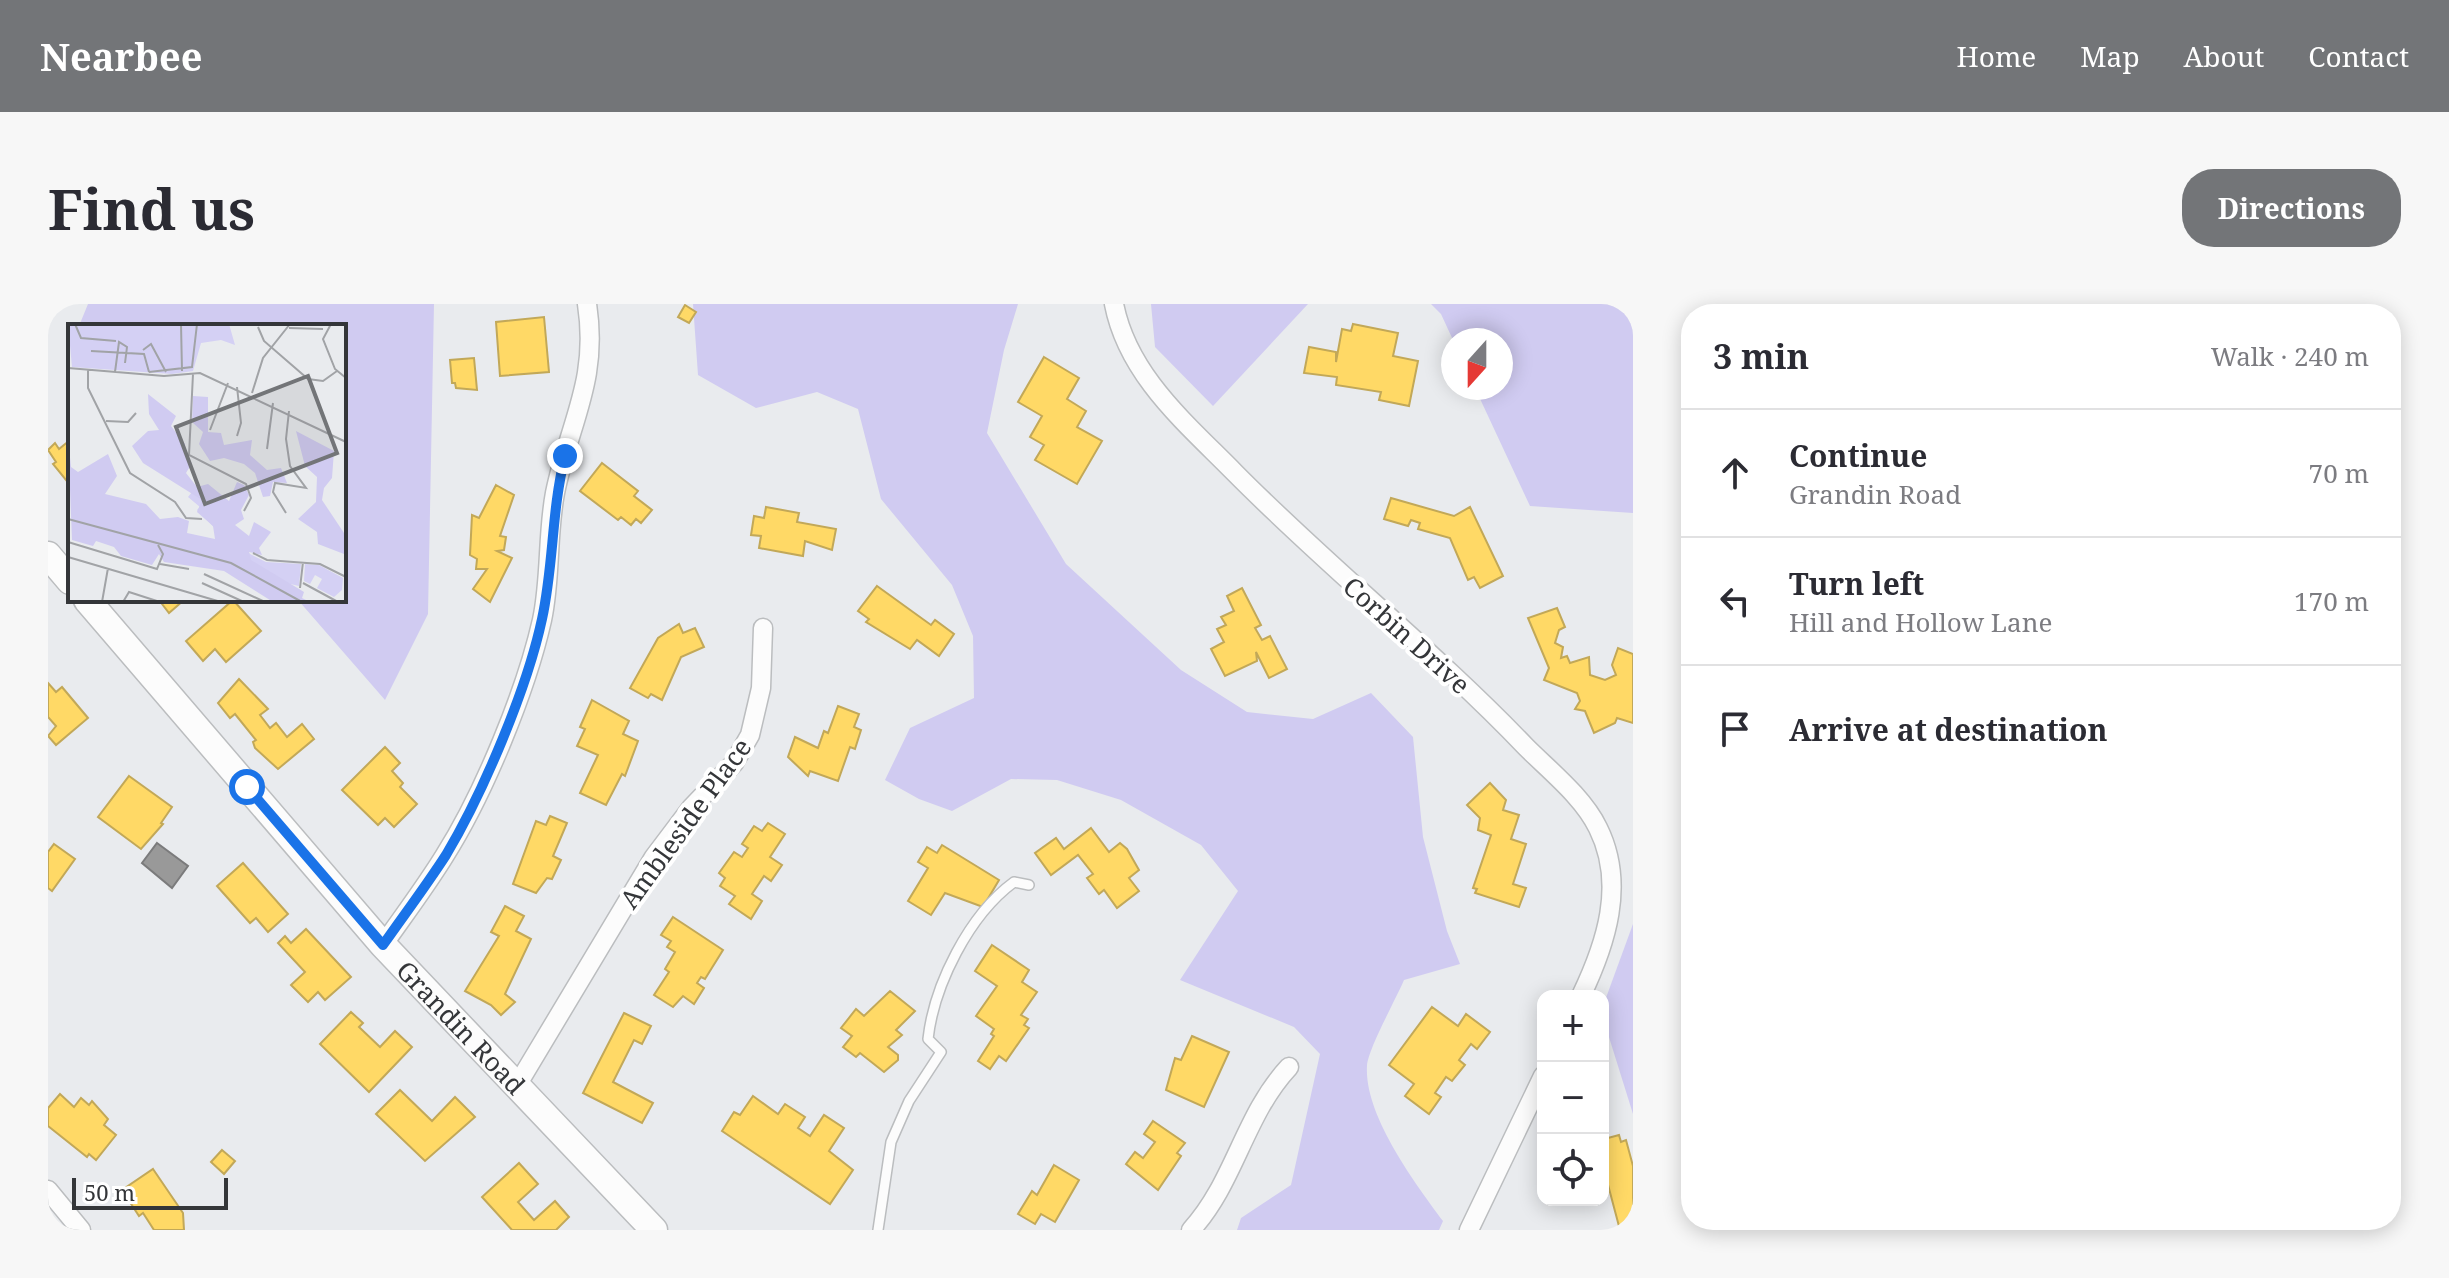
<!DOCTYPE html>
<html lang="en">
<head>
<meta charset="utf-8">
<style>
  :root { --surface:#fff; --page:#f7f7f7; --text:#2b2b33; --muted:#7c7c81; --line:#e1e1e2; --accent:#737578 }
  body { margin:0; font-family:"Noto Serif",serif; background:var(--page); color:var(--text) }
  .controls { position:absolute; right:24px; bottom:24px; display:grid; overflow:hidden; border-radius:16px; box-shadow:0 4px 20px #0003 }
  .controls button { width:72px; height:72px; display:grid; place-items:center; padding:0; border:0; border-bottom:2px solid var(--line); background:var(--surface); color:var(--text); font:40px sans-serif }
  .compass { position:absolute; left:1393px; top:24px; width:72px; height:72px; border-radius:50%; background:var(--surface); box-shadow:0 4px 20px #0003; rotate:201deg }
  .scale { position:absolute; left:24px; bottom:20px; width:156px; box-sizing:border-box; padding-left:8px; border:4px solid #343639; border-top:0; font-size:22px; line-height:28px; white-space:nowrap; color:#343639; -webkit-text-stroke:6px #fff; paint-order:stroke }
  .stop { position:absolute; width:24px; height:24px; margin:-18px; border:6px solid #1a73e8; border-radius:50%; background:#fff }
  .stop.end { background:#1a73e8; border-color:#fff; box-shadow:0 2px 8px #0008 }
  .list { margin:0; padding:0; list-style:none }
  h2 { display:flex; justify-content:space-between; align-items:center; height:104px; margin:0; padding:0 32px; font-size:34px }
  h2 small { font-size:26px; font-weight:400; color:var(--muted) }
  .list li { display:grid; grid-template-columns:52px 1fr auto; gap:24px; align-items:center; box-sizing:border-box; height:128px; padding:0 32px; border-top:2px solid var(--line) }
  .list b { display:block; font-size:30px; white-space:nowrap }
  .list p { margin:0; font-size:26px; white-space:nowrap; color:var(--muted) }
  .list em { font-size:26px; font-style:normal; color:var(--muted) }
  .icon { flex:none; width:44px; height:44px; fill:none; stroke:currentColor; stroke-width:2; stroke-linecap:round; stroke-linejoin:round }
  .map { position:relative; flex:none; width:1585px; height:926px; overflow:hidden; border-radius:32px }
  header { display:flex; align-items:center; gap:48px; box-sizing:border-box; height:112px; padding:0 40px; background:var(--accent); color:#fff }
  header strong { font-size:38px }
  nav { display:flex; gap:44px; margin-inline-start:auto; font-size:28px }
  .intro { display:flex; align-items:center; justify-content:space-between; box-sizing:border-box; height:192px; padding:0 48px }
  h1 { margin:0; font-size:56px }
  .button { padding:20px 36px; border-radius:32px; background:var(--accent); color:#fff; font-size:28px; font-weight:700 }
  main { display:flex; gap:48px; padding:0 48px }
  aside { flex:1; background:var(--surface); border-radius:32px; box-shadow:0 4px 20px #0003 }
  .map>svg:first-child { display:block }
  .forest { fill:#d0cbf1 }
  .homes { fill:#ffd966; stroke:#c2a858; stroke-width:2 }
  .industry { fill:#999; stroke:#7b7b7c; stroke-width:2 }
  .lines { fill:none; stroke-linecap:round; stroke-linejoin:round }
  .lane-casing { stroke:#bbbdbf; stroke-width:12 }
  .street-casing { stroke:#bbbdbf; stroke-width:21 }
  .secondary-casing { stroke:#bbbdbf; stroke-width:29 }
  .lane { stroke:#fcfcfc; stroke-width:9 }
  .street { stroke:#fcfcfc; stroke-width:18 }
  .secondary { stroke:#fcfcfc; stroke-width:26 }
  .route { stroke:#1a73e8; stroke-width:10 }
  .labels { text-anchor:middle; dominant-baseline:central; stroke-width:8; stroke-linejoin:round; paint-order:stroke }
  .street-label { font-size:26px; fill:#343639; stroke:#fff }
  .inset-road { fill:none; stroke:#a1a3a6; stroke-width:2 }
  .view { fill:#737578; fill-opacity:0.15; stroke:#737578; stroke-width:4 }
  .inset-edge { fill:none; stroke:#343639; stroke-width:4 }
</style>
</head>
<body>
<header>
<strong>Nearbee</strong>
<nav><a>Home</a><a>Map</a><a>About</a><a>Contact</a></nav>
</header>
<div class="intro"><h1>Find us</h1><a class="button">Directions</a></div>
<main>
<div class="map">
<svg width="1585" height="926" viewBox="0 0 1585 926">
  <rect width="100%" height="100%" fill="#e9ebee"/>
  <!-- forest -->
  <g class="forest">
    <path d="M40 0H386L380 310 337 396 250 296H296V22H31Z"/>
    <path d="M645 0H970L956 46 939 129 1018 260 1133 366 1199 408 1265 415 1323 389 1365 433 1375 533 1399 627 1412 660 1356 676C1348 695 1320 745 1319 762 1316 811 1367 879 1395 917L1391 926H1189L1193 914 1243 881 1272 750 1246 723 1132 676 1190 587 1153 541 1073 496 1009 476 963 475 904 507 871 495 837 476 862 424 926 394 925 332 904 281 833 195 810 105 769 88 708 104 650 71Z"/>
    <path d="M1103 0H1260L1165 102 1107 43Z"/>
    <path d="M1383 0H1585V209L1482 202 1427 84H1453V36H1405L1393 10Z"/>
    <path d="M1585 620V810L1555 714V702Z"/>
  </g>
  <!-- homes -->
  <g class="homes">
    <path d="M637 1 648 8 641 19 630 13Z"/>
    <path d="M496 13 501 68 452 72 448 18Z"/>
    <path d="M1305 20 1350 29 1345 52 1370 57 1361 102 1331 96 1333 88 1288 81 1289 73 1256 69 1261 43 1288 48V58L1294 25 1303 27Z"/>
    <path d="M996 53 1031 74 1019 95 1038 107 1029 123 1054 137 1029 180 987 156 996 141 982 133 994 112 970 98Z"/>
    <path d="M426 54 429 86 408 84 407 79H404L402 56Z"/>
    <path d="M22 136V181L5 160 8 158 0 146 7 139 11 145Z"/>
    <path d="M554 159 590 187 586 192 604 206 593 219 588 215 583 221 573 213 570 216 532 187Z"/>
    <path d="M448 181 466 191 452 232 458 233 456 246 449 247 464 254 442 298 425 285 439 265H428L429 255 422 251 424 211 431 214Z"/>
    <path d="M1343 194 1406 212 1422 203 1455 272 1432 284 1426 273 1420 276 1402 234 1370 225 1372 219 1363 216 1360 222 1336 215Z"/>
    <path d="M718 203 751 209 749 218 788 225 784 246 757 237 755 252 711 244 713 232 703 231 706 212 716 214Z"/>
    <path d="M829 282 883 321 887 316 906 330 891 352 869 336 862 345 818 318 821 315 810 307Z"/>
    <path d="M1194 284 1213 321 1207 324 1214 336 1222 332 1239 365 1221 374 1208 348 1209 357 1177 372 1163 345 1176 338 1169 325 1178 321 1173 313 1186 307 1179 292Z"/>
    <path d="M111 296H136L121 309Z"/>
    <path d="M185 296 213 327 178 358 167 345 155 357 138 337Z"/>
    <path d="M1509 304 1517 323 1511 326 1507 339 1515 343 1513 354 1519 352 1522 359 1541 353 1542 371 1557 376 1568 371 1564 361 1570 344 1585 350V419L1569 414 1567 419 1546 429 1537 407 1527 405 1532 397 1529 389 1496 376 1501 364 1480 314Z"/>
    <path d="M631 320 635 329 647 324 656 343 633 353 614 396 603 390 600 394 582 384 610 334Z"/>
    <path d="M191 375 220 405 212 411 222 424 228 419 239 433 254 420 266 435 230 465 207 444 205 438 208 436 187 410 182 414 170 399Z"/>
    <path d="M0 379 8 388 14 383 40 414 8 441 0 432 8 422 0 413Z"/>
    <path d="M544 396 581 417 575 430 590 437 577 472 574 470 558 501 532 489 550 451 529 442 537 425 532 423Z"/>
    <path d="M790 402 811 410 806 423 813 426 807 445 802 443 790 477 762 467 760 472 740 453 747 433 770 444 776 427 780 429Z"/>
    <path d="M337 443 352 459 344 467 355 479 352 483 369 500 346 523 337 514 330 521 294 486Z"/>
    <path d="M81 472 124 503 113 519 115 520 93 545 50 513Z"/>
    <path d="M1442 479 1458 496 1455 506 1471 511 1463 535 1478 540 1465 580 1478 584 1471 603 1427 589 1429 585 1425 584 1443 531 1430 526 1432 514 1419 501Z"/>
    <path d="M502 512 519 519 505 552 513 556 504 575 499 574 488 589 465 580 488 517 498 521Z"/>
    <path d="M720 519 737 530 722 553 734 561 723 577 716 572 704 590 714 597 703 615 681 600 687 592 672 582 677 574 671 569 686 548 694 553 700 544 694 540 706 522 714 527Z"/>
    <path d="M1043 524 1061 548 1072 539 1079 545 1091 566 1081 574 1091 587 1069 604 1056 586 1051 590 1039 574 1045 570 1030 551 1003 571 987 549 1008 534 1016 545Z"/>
    <path d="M6 540 27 555 4 587 0 584V548Z"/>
    <path d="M894 541 951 576 935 603 897 589 883 611 860 597 880 564 870 558 879 543 889 549Z"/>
    <path d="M195 559 240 610 220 628 208 614 202 619 169 582Z"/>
    <path d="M457 602 476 612 468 627 483 635 457 690 467 698 453 711 443 701 417 687 451 632 443 628Z"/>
    <path d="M625 613 675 646 657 675 653 673 649 679 656 684 646 700 635 692 625 703 606 691 621 668 617 665 627 648 619 643 623 637 613 631Z"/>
    <path d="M258 625 303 673 277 696 270 688 260 698 243 681 257 668 230 639 237 632 243 639Z"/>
    <path d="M944 641 981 666 974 678 989 688 973 711 980 715 976 721 981 724 958 757 951 752 942 765 930 757 946 732 943 730 946 725 928 712 949 682 927 667Z"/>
    <path d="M842 687 867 707 848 726 854 731 840 743 850 751V756L836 768 812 749 808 753 795 743 804 732 793 724 808 705 816 712Z"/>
    <path d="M1384 703 1410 722 1418 710 1442 728 1429 745 1423 740 1411 756 1417 761 1404 777 1398 773 1387 789 1393 793 1381 810 1357 792 1366 780 1341 761Z"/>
    <path d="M303 708 315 719 311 723 332 743 347 727 364 743 321 788 272 740Z"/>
    <path d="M576 709 603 722 594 740 586 736 565 778 605 799 594 819 535 789Z"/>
    <path d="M1144 732 1181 748 1156 803 1118 786 1127 754 1133 756Z"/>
    <path d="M352 786 384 817 407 793 427 813 377 857 328 810Z"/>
    <path d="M12 790 26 803 33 794 41 801 44 797 60 815 56 821 68 831 48 856 41 850 39 853 0 822V804Z"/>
    <path d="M705 792 730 810 737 800 757 813 750 824 762 832 776 811 796 824 781 847 805 866 782 900 674 827 686 808 692 811Z"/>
    <path d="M1105 817 1137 839 1129 849 1133 852 1110 886 1078 860 1087 848 1095 854 1107 838 1096 830Z"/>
    <path d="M1559 829 1560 834 1571 831 1573 838 1578 836 1585 862V912L1580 914 1582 925 1579 926H1572L1559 877 1555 878V830Z"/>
    <path d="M174 846 187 857 176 870 163 858Z"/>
    <path d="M471 859 490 880 470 898 486 916 507 897 521 913 508 926H464L434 893Z"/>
    <path d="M1006 861 1031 876 1007 918 993 910 987 920 970 910 984 887 989 891Z"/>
    <path d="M105 865 135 909 136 926H106L95 909 91 912 74 886Z"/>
  </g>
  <!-- industry -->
  <path class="industry" d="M109 539 140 562 124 584 94 559Z"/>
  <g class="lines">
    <defs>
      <path id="lane" d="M830 926 843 838 861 797 893 748 880 735C886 681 921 611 966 578L981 581"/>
      <g id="street">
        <path d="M1066 0C1080 72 1139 120 1187 169 1281 264 1386 347 1478 443 1502 467 1535 493 1550 524 1578 580 1558 640 1533 692"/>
        <path d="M335 641C356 611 378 582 397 551 436 489 478 387 494 316 503 274 499 231 507 189 521 119 551 77 539 0"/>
        <path d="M468 783 606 553 643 504 686 459 702 431 713 384 715 324"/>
        <path d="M0 886 33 926"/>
        <path d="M1143 926C1187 878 1196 811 1241 763"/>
        <path d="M1421 926 1495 772"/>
      </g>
      <g id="secondary">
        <path d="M0 251 22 277"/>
        <path id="s1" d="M39 296 335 641 606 926"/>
      </g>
    </defs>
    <!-- lane casing -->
    <use href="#lane" class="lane-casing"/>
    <!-- street casing -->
    <use href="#street" class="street-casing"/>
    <!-- secondary casing -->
    <use href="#secondary" class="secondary-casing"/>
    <!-- lane -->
    <use href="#lane" class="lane"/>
    <!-- street -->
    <use href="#street" class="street"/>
    <!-- secondary -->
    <use href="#secondary" class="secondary"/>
  </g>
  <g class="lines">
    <!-- route -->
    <path class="route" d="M199 483 335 641C356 611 378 582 398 551 435 489 479 385 494 315 506 260 503 209 517 152"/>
  </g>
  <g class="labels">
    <!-- street labels -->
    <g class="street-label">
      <text transform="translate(1359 331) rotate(42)">Corbin Drive</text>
      <text transform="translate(637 519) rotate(-54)">Ambleside Place</text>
      <text stroke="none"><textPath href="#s1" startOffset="568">Grandin Road</textPath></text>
    </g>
  </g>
  <!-- overview -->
  <g transform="translate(20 20)">
    <rect width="278" height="278" fill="#e9ebee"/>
    <path d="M0 0H161L167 21 153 16 133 19 125 47 104 50 4 43ZM128 163 182 230 198 238 233 240 231 262 196 254 129 186 132 183 120 173ZM237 240 251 241 275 254 274 266 266 273 249 264 254 255 247 251 242 260 236 257Z" fill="#d4d0f4"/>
    <path d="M80 70 108 92 103 102 117 120 118 135 124 139 118 149 129 163 140 160 161 177 169 158 176 161 181 171 173 186 176 195 167 201 181 212 186 198 203 208 191 224 194 231 181 228 183 236 236 268 234 274 242 278H205L156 247 96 238 91 230 84 241 53 232 46 223 28 217 25 222 4 216 0 114 3 143 10 148 40 130 49 152 37 170 78 180 92 195 110 193 121 197 119 209 147 215 145 202 129 188 134 176 75 139 64 122 80 107 91 106 81 90ZM125 72 140 73V108L153 109 156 121 184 116 182 131 199 146 213 144 219 159 205 158 202 172 195 173 187 149 176 140 156 134 142 137 131 120 135 108 124 98ZM228 107 266 127 264 154 256 164 254 176 278 212 276 230 250 220 249 208 230 195 248 178 249 153 237 142Z" fill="#d0cbf1"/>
    <path class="inset-road" d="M7 0 13 14 48 17M113 0 114 47M263 0 255 15 267 45 278 54M190 3 196 17 240 55 255 57 269 47M221 4 255 5M75 26 83 20 98 48M23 27 76 30 81 48M0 44 96 52 132 49 278 118M20 46V64L62 149 107 178 118 194 134 195M47 48 51 18 59 23 57 39M81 48 124 43 129 0M125 50 121 131 178 160 183 174 176 187M169 63 173 99 169 112M184 69 195 34 222 0M38 97 60 98 68 89M142 106 160 59M199 125 205 79M218 189 205 168 207 159 238 164 222 142 218 115 221 87M0 195 163 239 234 278M0 218 89 245 95 230 90 221M185 229 199 236 252 240 278 253M0 233 153 278M92 240 121 245M136 250 197 278M134 259 176 278M235 259 270 278M232 264 235 238M34 278 40 244M55 278 61 268 92 278"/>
    <path class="view" d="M240 52 269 129 137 180 108 103Z"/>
    <rect width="278" height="278" class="inset-edge"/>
  </g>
</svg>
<div class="controls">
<button>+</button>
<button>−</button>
<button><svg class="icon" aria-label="locate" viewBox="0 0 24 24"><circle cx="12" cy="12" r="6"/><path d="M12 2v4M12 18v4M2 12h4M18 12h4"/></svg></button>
</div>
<svg class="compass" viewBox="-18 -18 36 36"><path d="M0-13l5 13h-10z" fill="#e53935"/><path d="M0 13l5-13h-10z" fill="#7c7c81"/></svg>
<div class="scale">50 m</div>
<div class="stop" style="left:199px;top:483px"></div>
<div class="stop end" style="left:517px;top:152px"></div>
</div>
<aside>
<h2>3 min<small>Walk · 240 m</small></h2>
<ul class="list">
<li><svg class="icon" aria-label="ahead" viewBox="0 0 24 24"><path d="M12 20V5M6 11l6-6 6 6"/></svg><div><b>Continue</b><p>Grandin Road</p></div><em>70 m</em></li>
<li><svg class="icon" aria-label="left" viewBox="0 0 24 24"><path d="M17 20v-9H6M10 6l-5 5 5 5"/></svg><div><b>Turn left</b><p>Hill and Hollow Lane</p></div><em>170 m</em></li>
<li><svg class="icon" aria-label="arrive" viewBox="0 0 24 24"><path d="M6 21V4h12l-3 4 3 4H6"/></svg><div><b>Arrive at destination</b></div></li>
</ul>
</aside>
</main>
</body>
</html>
